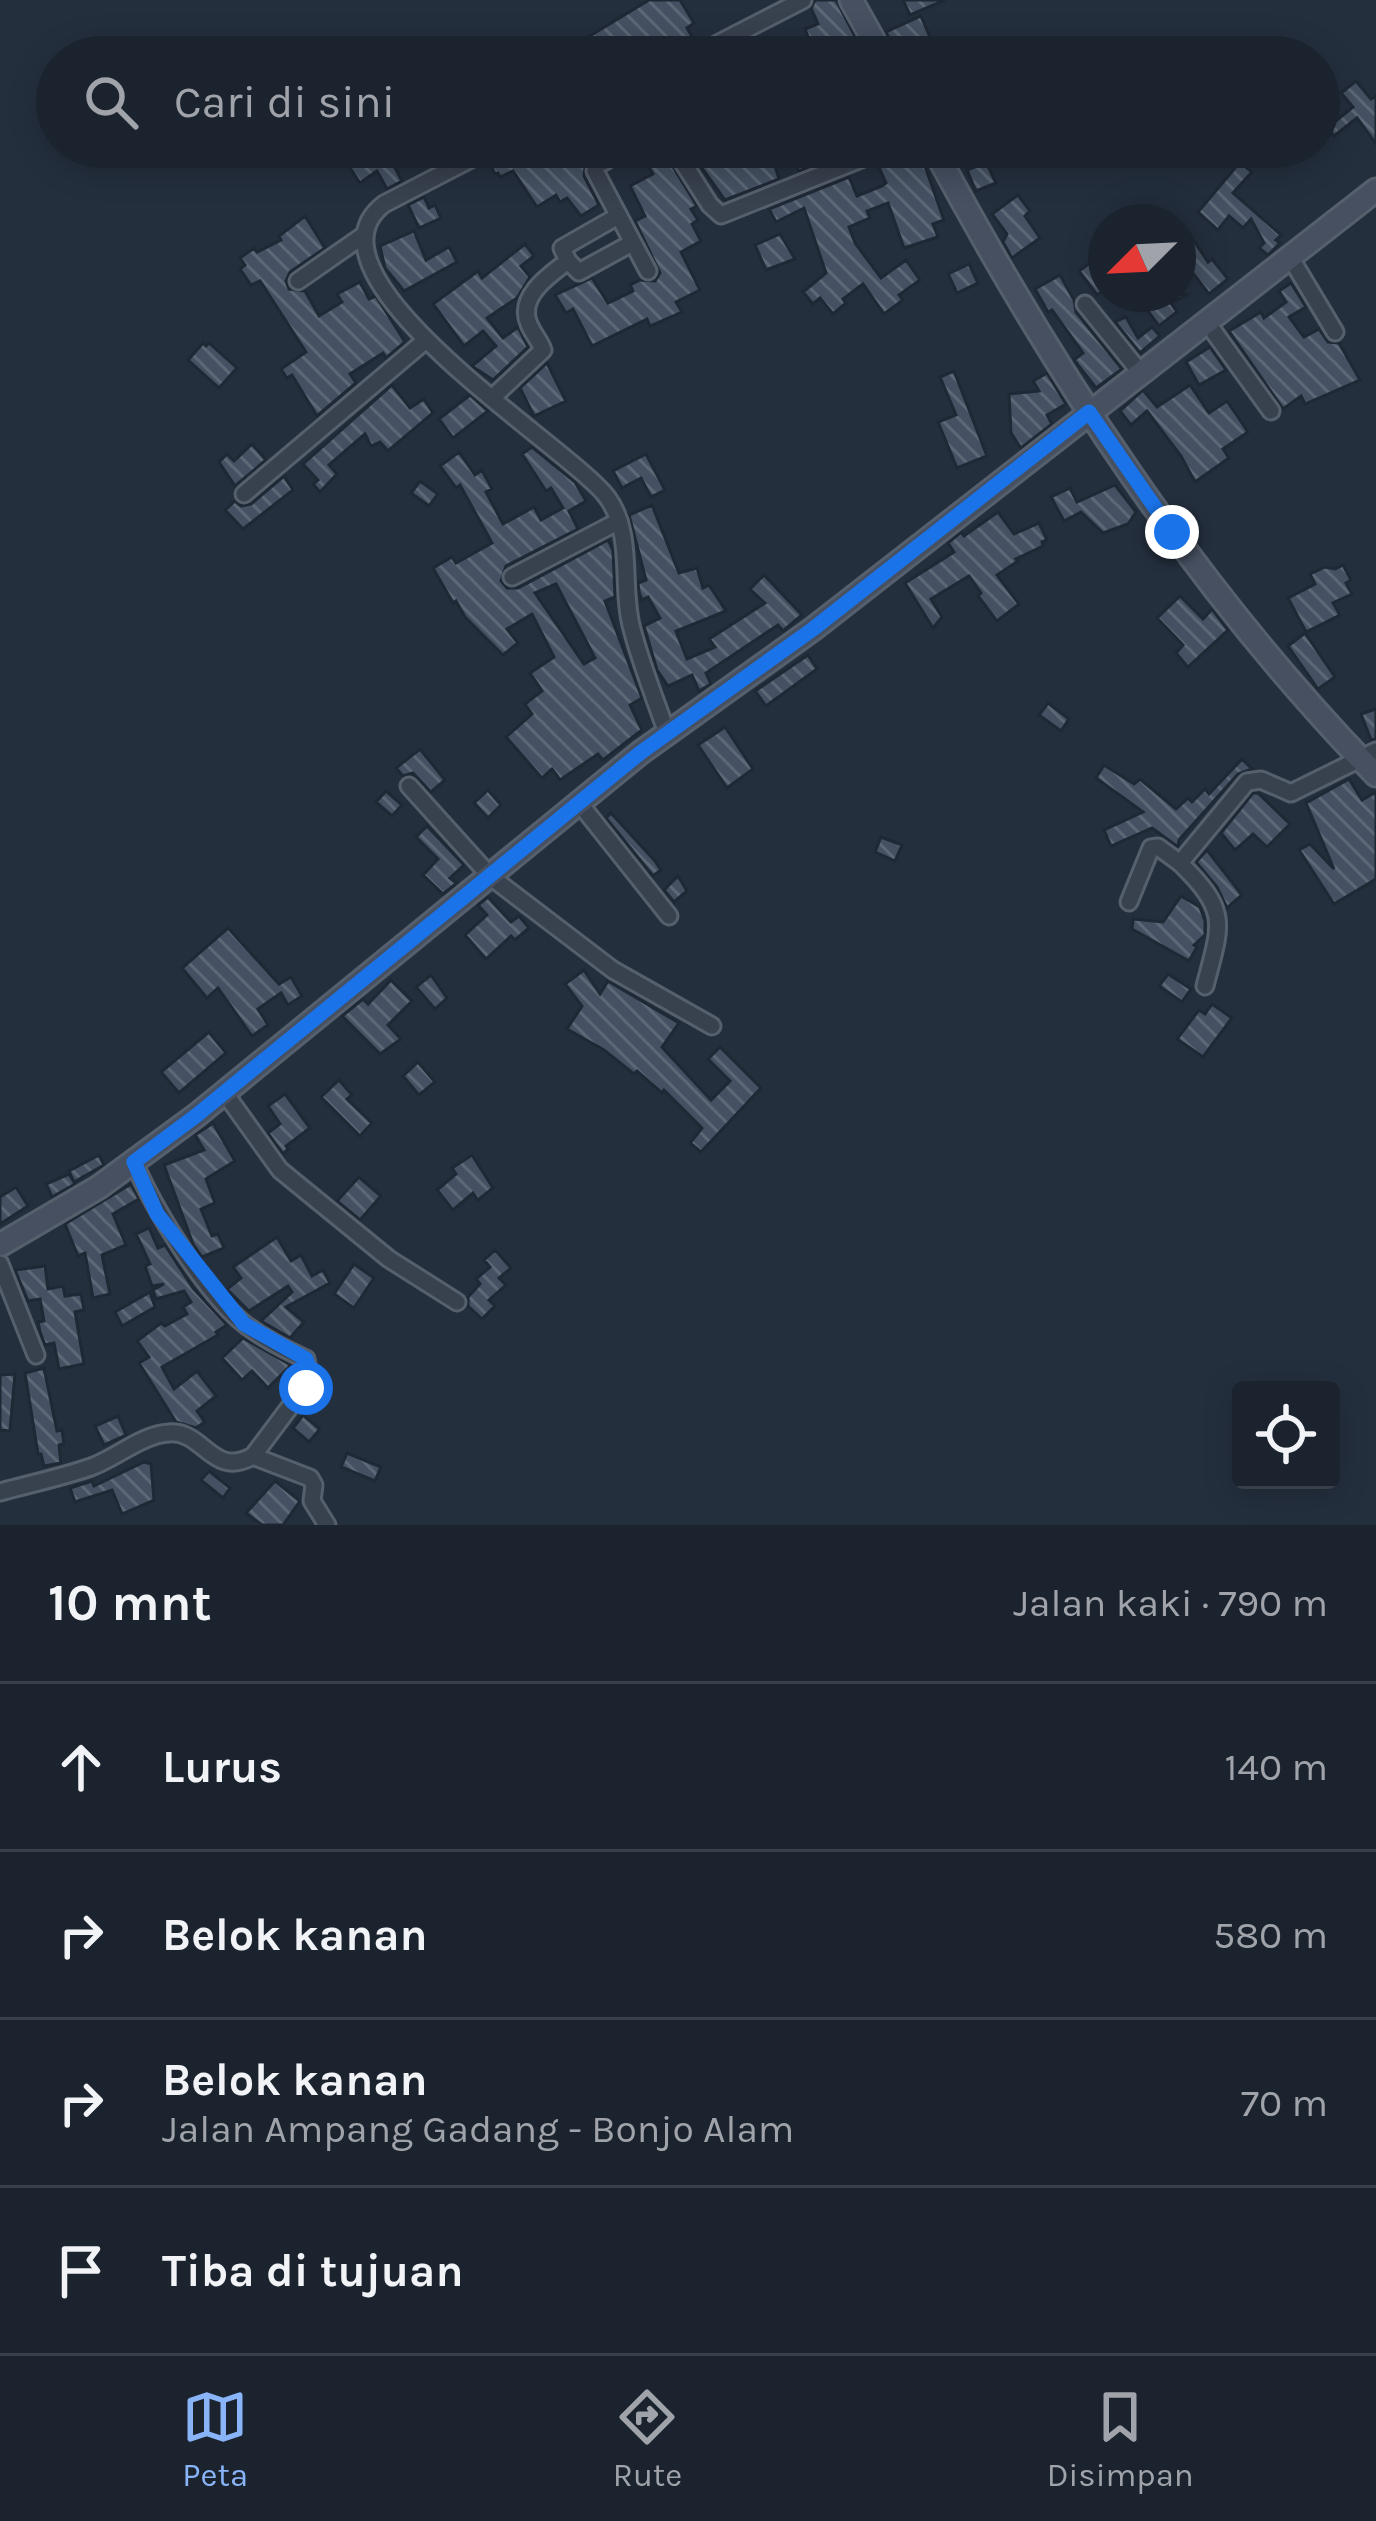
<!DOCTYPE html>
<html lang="id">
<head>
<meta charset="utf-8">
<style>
  :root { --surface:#1b232e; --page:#282f3a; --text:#f1f3f6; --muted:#a0a4aa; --line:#39404a; --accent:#8ab4f8 }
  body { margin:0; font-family:Karla,sans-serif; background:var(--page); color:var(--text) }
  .controls { position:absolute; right:36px; bottom:36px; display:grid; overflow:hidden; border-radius:12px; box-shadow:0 6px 30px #0003 }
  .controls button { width:108px; height:108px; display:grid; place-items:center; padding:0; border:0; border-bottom:3px solid var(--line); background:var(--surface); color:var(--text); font:60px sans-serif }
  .compass { position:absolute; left:1088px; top:204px; width:108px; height:108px; border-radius:50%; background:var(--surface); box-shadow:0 6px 30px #0003; rotate:246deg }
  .stop { position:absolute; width:36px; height:36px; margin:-27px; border:9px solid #1a73e8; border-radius:50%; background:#fff }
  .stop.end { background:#1a73e8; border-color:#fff; box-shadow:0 3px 12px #0008 }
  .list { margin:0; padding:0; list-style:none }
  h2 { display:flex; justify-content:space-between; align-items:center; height:156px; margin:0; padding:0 48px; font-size:51px }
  h2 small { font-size:39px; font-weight:400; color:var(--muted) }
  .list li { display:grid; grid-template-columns:78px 1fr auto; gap:36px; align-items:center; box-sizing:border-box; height:168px; padding:0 48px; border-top:3px solid var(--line) }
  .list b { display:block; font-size:45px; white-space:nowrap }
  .list p { margin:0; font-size:39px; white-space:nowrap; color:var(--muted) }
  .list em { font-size:39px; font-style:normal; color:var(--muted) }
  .icon { flex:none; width:66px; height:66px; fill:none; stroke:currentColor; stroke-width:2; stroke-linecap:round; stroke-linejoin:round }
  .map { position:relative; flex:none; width:1376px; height:1525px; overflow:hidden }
  .search { position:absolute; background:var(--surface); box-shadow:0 6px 30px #0003; left:36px; right:36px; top:36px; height:132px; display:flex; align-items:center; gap:30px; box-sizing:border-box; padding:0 42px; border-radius:66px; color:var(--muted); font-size:45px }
  .sheet { height:828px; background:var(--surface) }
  nav { display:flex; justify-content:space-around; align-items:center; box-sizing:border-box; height:168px; border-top:3px solid var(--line); background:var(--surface); font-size:33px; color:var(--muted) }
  nav a { display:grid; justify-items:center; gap:6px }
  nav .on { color:var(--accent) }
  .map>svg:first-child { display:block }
  .building { fill:url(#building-back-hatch); stroke:#1f2835; stroke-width:3; fill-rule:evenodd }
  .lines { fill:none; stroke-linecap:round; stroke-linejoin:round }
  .street-casing { stroke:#565f6c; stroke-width:21 }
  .secondary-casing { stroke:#565f6c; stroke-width:27 }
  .street { stroke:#38414e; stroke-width:15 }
  .secondary { stroke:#465061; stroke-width:21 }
  .route { stroke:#1a73e8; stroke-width:15 }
</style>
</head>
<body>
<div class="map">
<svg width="1376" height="1525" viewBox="0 0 1376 1525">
  <defs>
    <pattern id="building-back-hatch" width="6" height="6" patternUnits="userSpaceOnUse" patternTransform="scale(3)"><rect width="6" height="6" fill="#455162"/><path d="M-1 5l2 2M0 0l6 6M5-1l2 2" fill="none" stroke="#5d6877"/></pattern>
  </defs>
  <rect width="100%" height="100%" fill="#242f3e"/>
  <!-- building -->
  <g class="building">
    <path d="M649 0H680L694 23 687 28 694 40 665 57H575L570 48Z"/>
    <path d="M815 0H836L866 57H849L844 45 833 50 831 45 814 52 805 29 818 24 811 8Z"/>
    <path d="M903 0H945L910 15Z"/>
    <path d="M921 16 932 42 940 38 949 57H898L886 32Z"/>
    <path d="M752 41 760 57H718L740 46Z"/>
    <path d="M1356 81 1371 99 1376 96V144L1357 118 1334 136 1327 128 1353 107 1341 93Z"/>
    <path d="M374 147H407L413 159 395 168 402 181 387 189 377 171 360 183 346 162Z"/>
    <path d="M530 147H546L552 159 567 147H576L586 160 584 176 599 205 581 216 567 198 560 202 556 195 537 207 513 171 500 177 498 173 495 174 490 163 506 149 510 148 513 155Z"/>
    <path d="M637 147H661L697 206 691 209 698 220 692 224 701 241 681 252 700 290 676 302 682 312 650 326 647 319 592 346 573 309 566 313 555 295 592 278 608 303 633 291 630 285 640 280 655 281 660 273 635 221 645 216 630 186 653 174Z"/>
    <path d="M687 147H762L773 159 779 179 725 200Z"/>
    <path d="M809 147H836L839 155 799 171 792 154Z"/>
    <path d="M903 147H916L926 169 944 220 933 224 938 237 904 248 888 203 867 211 870 218 849 227 855 243 881 278 906 260 920 280 899 295 903 300 884 314 863 284 843 299 846 303 833 314 820 298 813 304 803 292 826 273 804 208 776 222 769 209 849 177 857 196 882 186 886 183 878 165 896 158Z"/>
    <path d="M986 162 996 183 976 191 967 170Z"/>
    <path d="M1240 162 1252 172 1233 193 1281 235 1276 240 1280 243 1268 255 1259 248 1264 243 1251 219 1243 228 1229 216 1218 230 1198 212Z"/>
    <path d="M1018 195 1030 211 1025 216 1040 238 1012 258 1003 242 1007 234 992 214Z"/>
    <path d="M424 197 429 208 435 205 441 218 419 228 408 205Z"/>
    <path d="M305 216 325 248 290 272 286 281 289 289 305 291 319 316 342 302 337 294 360 282 369 299 376 296 405 342 386 358 383 353 350 374 356 383 317 416 292 375 287 378 281 369 306 352 260 281 251 285 240 269 245 265 240 258 254 248 257 252 281 240 279 236Z"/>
    <path d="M414 231 426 260 449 247 457 262 404 291 385 268 380 246Z"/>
    <path d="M1188 232 1208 262 1212 259 1228 279 1209 294 1178 254V239Z"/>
    <path d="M780 234 795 259 766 270 755 245Z"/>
    <path d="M525 244 534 256 521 266 530 277 517 298 487 318 503 338 518 327 528 347 493 380 472 366 496 346 483 331 464 346 433 304 478 271 482 278Z"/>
    <path d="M1095 259 1106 280V289L1097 295 1079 271Z"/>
    <path d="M969 264 978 283 957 293 948 274Z"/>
    <path d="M1060 275 1074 300 1076 312 1122 369 1096 388 1074 360 1083 353 1052 310 1048 312 1035 289Z"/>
    <path d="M1291 283 1306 307 1289 317 1304 337 1319 329 1328 342 1339 343 1360 380 1305 404 1301 396 1283 409 1229 331 1261 312 1264 318 1286 302 1279 291Z"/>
    <path d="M1135 294H1188L1171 303 1177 312 1159 326Z"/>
    <path d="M1126 317 1138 338 1152 327 1160 336 1140 353 1115 322Z"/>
    <path d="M203 343 206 346 209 343 237 368 219 388 188 360Z"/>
    <path d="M1210 347 1226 370 1199 385 1186 362Z"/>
    <path d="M547 363 566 401 534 416 520 388Z"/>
    <path d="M954 371 987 456 957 468 938 422 956 415 940 377Z"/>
    <path d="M1047 373 1066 404 1047 415 1052 424 1021 448 1011 433 1009 394 1039 391 1033 381Z"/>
    <path d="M392 385 410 408 424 399 433 413 388 451 380 442 371 446 365 434 329 465 337 474 320 492 313 484 318 480 303 464Z"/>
    <path d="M1190 385 1209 413 1227 401 1248 432 1223 449 1229 458 1195 482 1181 456 1147 411 1131 425 1120 411 1143 390 1157 407Z"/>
    <path d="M470 395 488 411 453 438 439 419Z"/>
    <path d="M252 444 266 460 235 486 219 462 227 454 234 461Z"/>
    <path d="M532 447 575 482 586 501 569 511 578 529 506 566 501 581 507 588H518L608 540 613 550 615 597 605 601 642 698 630 705 642 730 603 760 598 754 560 780 552 769 542 778 506 737 532 714 525 704 542 691 530 673 554 657 532 614 507 629 518 643 503 655 465 617 456 601 453 603 433 568 452 557 456 563 492 543 460 485 456 488 440 466 459 452 475 475 482 470 492 489 486 492 503 524 534 507 541 520 563 508 551 488 546 491 522 454ZM556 584 595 658 584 664 535 593Z"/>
    <path d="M646 454 665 490 651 497 641 478 622 488 613 471Z"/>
    <path d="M284 476 293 490 243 529 225 510 235 501 241 506 251 504Z"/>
    <path d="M420 481 438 494 429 506 411 493Z"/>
    <path d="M1115 485 1136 512 1128 524 1103 533 1081 512 1064 521 1051 497 1070 488 1077 502Z"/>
    <path d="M652 505 679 573 697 568 703 588 709 585 726 611 676 631 687 659 715 647 709 639 765 603 750 589 764 575 802 615 783 631 778 625 706 673 711 684 699 691 692 675 668 686 657 670 644 626 660 618 648 597 642 600 639 592 638 583 646 580 629 515Z"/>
    <path d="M998 512 1014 534 1039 523 1047 540 1042 542 1043 546 1016 559 1018 561 997 575 1019 604 997 621 978 596 981 593 969 576 931 599 942 617 933 628 905 583 954 552 948 543 961 532 964 536Z"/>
    <path d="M1343 565 1351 580 1346 583 1352 594 1333 603 1340 615 1306 632 1288 598 1315 584 1310 574 1325 567 1335 569Z"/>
    <path d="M1180 596 1203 619 1212 609 1228 630 1188 667 1176 653 1183 645 1157 618Z"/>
    <path d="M1305 633 1335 677 1318 689 1288 646Z"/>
    <path d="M808 655 817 669 766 706 755 691Z"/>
    <path d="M1048 703 1069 719 1061 731 1039 715Z"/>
    <path d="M1376 709V739L1371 740 1361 714Z"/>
    <path d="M725 727 753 769 727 788 698 745Z"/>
    <path d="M420 749 445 780 431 792 413 773 403 776 396 768Z"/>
    <path d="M1242 759 1252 769 1238 774 1179 840 1178 847 1152 828 1111 846 1104 830 1143 812 1096 778 1104 765 1134 784 1140 779 1176 809 1188 798 1192 802 1205 789 1209 794Z"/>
    <path d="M1349 779 1362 800 1376 792V879L1334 904 1299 850 1310 844 1334 869 1306 803Z"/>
    <path d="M488 790 501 805 488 818 474 803Z"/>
    <path d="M386 791 402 805 392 816 376 802Z"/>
    <path d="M1253 793H1258L1290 824 1267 847 1253 834 1235 850 1221 833Z"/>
    <path d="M611 813 654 860 661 870 653 876 606 818Z"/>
    <path d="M427 826 464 865 450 878 457 883 443 894 423 875 438 859 416 837Z"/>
    <path d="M881 837 902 845 895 861 875 852Z"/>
    <path d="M1207 850 1242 895 1227 908 1217 887 1196 862Z"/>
    <path d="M678 876 687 891 674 902 664 890Z"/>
    <path d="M1181 896 1200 907 1205 921V935L1194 945 1197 947 1189 961 1132 929 1133 919 1163 922Z"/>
    <path d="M488 897 511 922 519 916 529 928 515 940 511 936 486 959 465 935 487 915 478 905Z"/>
    <path d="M228 928 279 984 291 977 302 996 288 1005 281 993 258 1009 268 1025 252 1036 218 988 207 998 182 968Z"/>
    <path d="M584 970 600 994 608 981 679 1023 662 1047 711 1100 730 1081 708 1059 720 1047 761 1088 701 1152 690 1143 702 1128 664 1090 662 1093 637 1071 634 1074 604 1050 567 1029 582 1006 565 984Z"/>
    <path d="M1168 974 1191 989 1182 1002 1159 986Z"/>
    <path d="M431 975 447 998 435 1009 416 987Z"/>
    <path d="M391 980 412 1001 388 1025 401 1039 380 1054 342 1016 363 999 368 1004Z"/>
    <path d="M1212 1004 1232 1018 1203 1057 1177 1039 1199 1010 1205 1014Z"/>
    <path d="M209 1032 226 1053 179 1093 161 1072Z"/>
    <path d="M418 1062 435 1082 419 1095 403 1076Z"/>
    <path d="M339 1080 352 1095 347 1099 372 1123 360 1136 321 1097Z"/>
    <path d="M285 1094 310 1128 286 1146 288 1149 283 1154 268 1133 280 1124 268 1106Z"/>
    <path d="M213 1123 235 1161 206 1179 215 1203 201 1209 212 1236 218 1234 224 1248 202 1257 193 1244 164 1165 204 1150 195 1135Z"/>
    <path d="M99 1155 104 1165 74 1182 69 1171Z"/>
    <path d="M472 1155 493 1188 478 1200 473 1193 453 1210 437 1190 456 1174 452 1168Z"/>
    <path d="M69 1174 75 1184 52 1197 46 1184Z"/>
    <path d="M359 1177 381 1196 360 1220 337 1201Z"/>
    <path d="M131 1184 139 1199 113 1214 126 1245 102 1255 110 1294 93 1298 85 1253 78 1256 65 1224Z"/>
    <path d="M16 1187 28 1206 0 1224V1197Z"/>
    <path d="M149 1228 158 1248 165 1245 193 1288 227 1325 216 1332 218 1335 162 1367 174 1389 197 1371 216 1396 197 1411 205 1422 196 1428 176 1422 139 1363 149 1357 137 1341 161 1323 165 1326 187 1314 183 1307 191 1302 184 1291 156 1299 153 1290 164 1284 152 1286 145 1266 150 1264 136 1234Z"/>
    <path d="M277 1237 291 1261 301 1255 312 1276 323 1270 330 1283 286 1307 304 1322 290 1338 261 1321 292 1292 288 1286 249 1311 227 1289 241 1278 233 1267Z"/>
    <path d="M495 1250 511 1268 499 1278 506 1285 489 1300 495 1306 482 1319 468 1306V1297L480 1284 476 1279 490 1267 484 1260Z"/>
    <path d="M354 1264 374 1278 354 1308 334 1294Z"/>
    <path d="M45 1266 48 1289 63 1286 65 1296 81 1294 84 1310 75 1312 84 1364 59 1369 54 1343 45 1345 40 1332 38 1322 44 1321 40 1299 28 1301 15 1270Z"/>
    <path d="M150 1292 155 1307 122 1326 115 1312Z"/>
    <path d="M243 1338 291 1365 268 1388 252 1371 242 1380 222 1358Z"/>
    <path d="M44 1368 57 1431 62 1430 64 1444 59 1445 61 1463 44 1466 41 1454H38L25 1373Z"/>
    <path d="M15 1374 10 1431 0 1430V1375Z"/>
    <path d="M303 1415 320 1429 309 1442 293 1428Z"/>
    <path d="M118 1416 126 1435 104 1445 95 1426Z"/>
    <path d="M347 1453 381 1467 375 1481 341 1467Z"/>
    <path d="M144 1462 151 1464 154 1500 122 1514 112 1490 75 1502 70 1488 92 1481 94 1486Z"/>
    <path d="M209 1471 230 1488 223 1498 201 1480Z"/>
    <path d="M275 1481 300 1501 283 1525H262L246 1513Z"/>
  </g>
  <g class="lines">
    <defs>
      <g id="street">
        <path d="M692 57 803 0"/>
        <path d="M494 147 384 204C290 276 571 448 607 497 635 535 620 586 632 629 641 664 655 699 667 733"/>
        <path d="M602 147 607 160 597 165 595 171 648 271"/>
        <path d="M673 147 710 205 721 215 891 147"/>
        <path d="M1290 257 1335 332"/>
        <path d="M568 261 579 272 632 243"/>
        <path d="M298 281 364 235"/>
        <path d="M1085 304 1140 372"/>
        <path d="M1206 321 1271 411"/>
        <path d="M492 398 543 350C540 341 533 334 529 324 517 297 549 275 568 261L562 248 618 216"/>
        <path d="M244 494 426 340"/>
        <path d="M512 577 619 521"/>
        <path d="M409 786 491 877 613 970 712 1026"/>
        <path d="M580 804 669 916"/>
        <path d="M1129 902 1151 848 1158 847 1180 863"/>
        <path d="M1205 986C1221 924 1230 912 1180 863L1247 782 1261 780 1291 793 1376 751"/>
        <path d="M224 1092 280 1170 389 1259 457 1302"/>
        <path d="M0 1264 36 1355"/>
        <path d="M253 1456 310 1478 314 1485 312 1501 327 1525"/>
        <path d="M0 1492C30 1484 62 1477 91 1467 116 1458 143 1434 169 1433 204 1430 212 1479 253 1456L310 1380 306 1359C286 1350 265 1339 247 1326 208 1297 153 1208 134 1162"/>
      </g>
      <g id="secondary">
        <path d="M851 0 883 57"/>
        <path d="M933 147C1054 373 1197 591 1376 775"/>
        <path d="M0 1245 99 1187 197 1115 640 753 813 629 1376 190"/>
      </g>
    </defs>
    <!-- street casing -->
    <use href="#street" class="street-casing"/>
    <!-- secondary casing -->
    <use href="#secondary" class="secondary-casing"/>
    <!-- street -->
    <use href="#street" class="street"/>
    <!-- secondary -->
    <use href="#secondary" class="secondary"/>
  </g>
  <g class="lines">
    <!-- route -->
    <path class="route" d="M306 1388 310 1370 306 1359 244 1324 157 1214 134 1162 197 1115 640 753 813 629 1089 412 1172 532"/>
  </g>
</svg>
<div class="controls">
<button><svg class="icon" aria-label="locate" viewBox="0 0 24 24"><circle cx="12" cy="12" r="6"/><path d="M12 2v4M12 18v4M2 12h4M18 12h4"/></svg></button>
</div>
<svg class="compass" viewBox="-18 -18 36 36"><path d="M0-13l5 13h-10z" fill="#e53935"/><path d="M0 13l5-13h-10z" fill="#a0a4aa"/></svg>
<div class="stop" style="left:306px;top:1388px"></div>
<div class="stop end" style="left:1172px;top:532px"></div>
<div class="search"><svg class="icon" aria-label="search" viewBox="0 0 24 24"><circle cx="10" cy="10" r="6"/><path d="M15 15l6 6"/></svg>Cari di sini</div>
</div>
<section class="sheet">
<h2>10 mnt<small>Jalan kaki · 790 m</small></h2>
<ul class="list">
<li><svg class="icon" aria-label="ahead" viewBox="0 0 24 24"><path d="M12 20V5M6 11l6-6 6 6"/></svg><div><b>Lurus</b></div><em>140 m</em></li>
<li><svg class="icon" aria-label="right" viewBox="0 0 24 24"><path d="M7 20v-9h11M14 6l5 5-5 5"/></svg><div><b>Belok kanan</b></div><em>580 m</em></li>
<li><svg class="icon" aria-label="right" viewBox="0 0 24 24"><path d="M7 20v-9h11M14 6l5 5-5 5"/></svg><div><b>Belok kanan</b><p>Jalan Ampang Gadang - Bonjo Alam</p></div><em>70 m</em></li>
<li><svg class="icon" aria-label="arrive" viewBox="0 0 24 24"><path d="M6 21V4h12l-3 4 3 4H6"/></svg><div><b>Tiba di tujuan</b></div></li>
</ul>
</section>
<nav>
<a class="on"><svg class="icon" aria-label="map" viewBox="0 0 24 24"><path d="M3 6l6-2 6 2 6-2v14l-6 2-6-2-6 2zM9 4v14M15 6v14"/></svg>Peta</a>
<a><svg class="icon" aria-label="directions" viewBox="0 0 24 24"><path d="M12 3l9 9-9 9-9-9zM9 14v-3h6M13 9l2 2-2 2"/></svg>Rute</a>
<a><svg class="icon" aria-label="saved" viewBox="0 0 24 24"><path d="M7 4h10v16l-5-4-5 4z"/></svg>Disimpan</a>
</nav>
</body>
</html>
